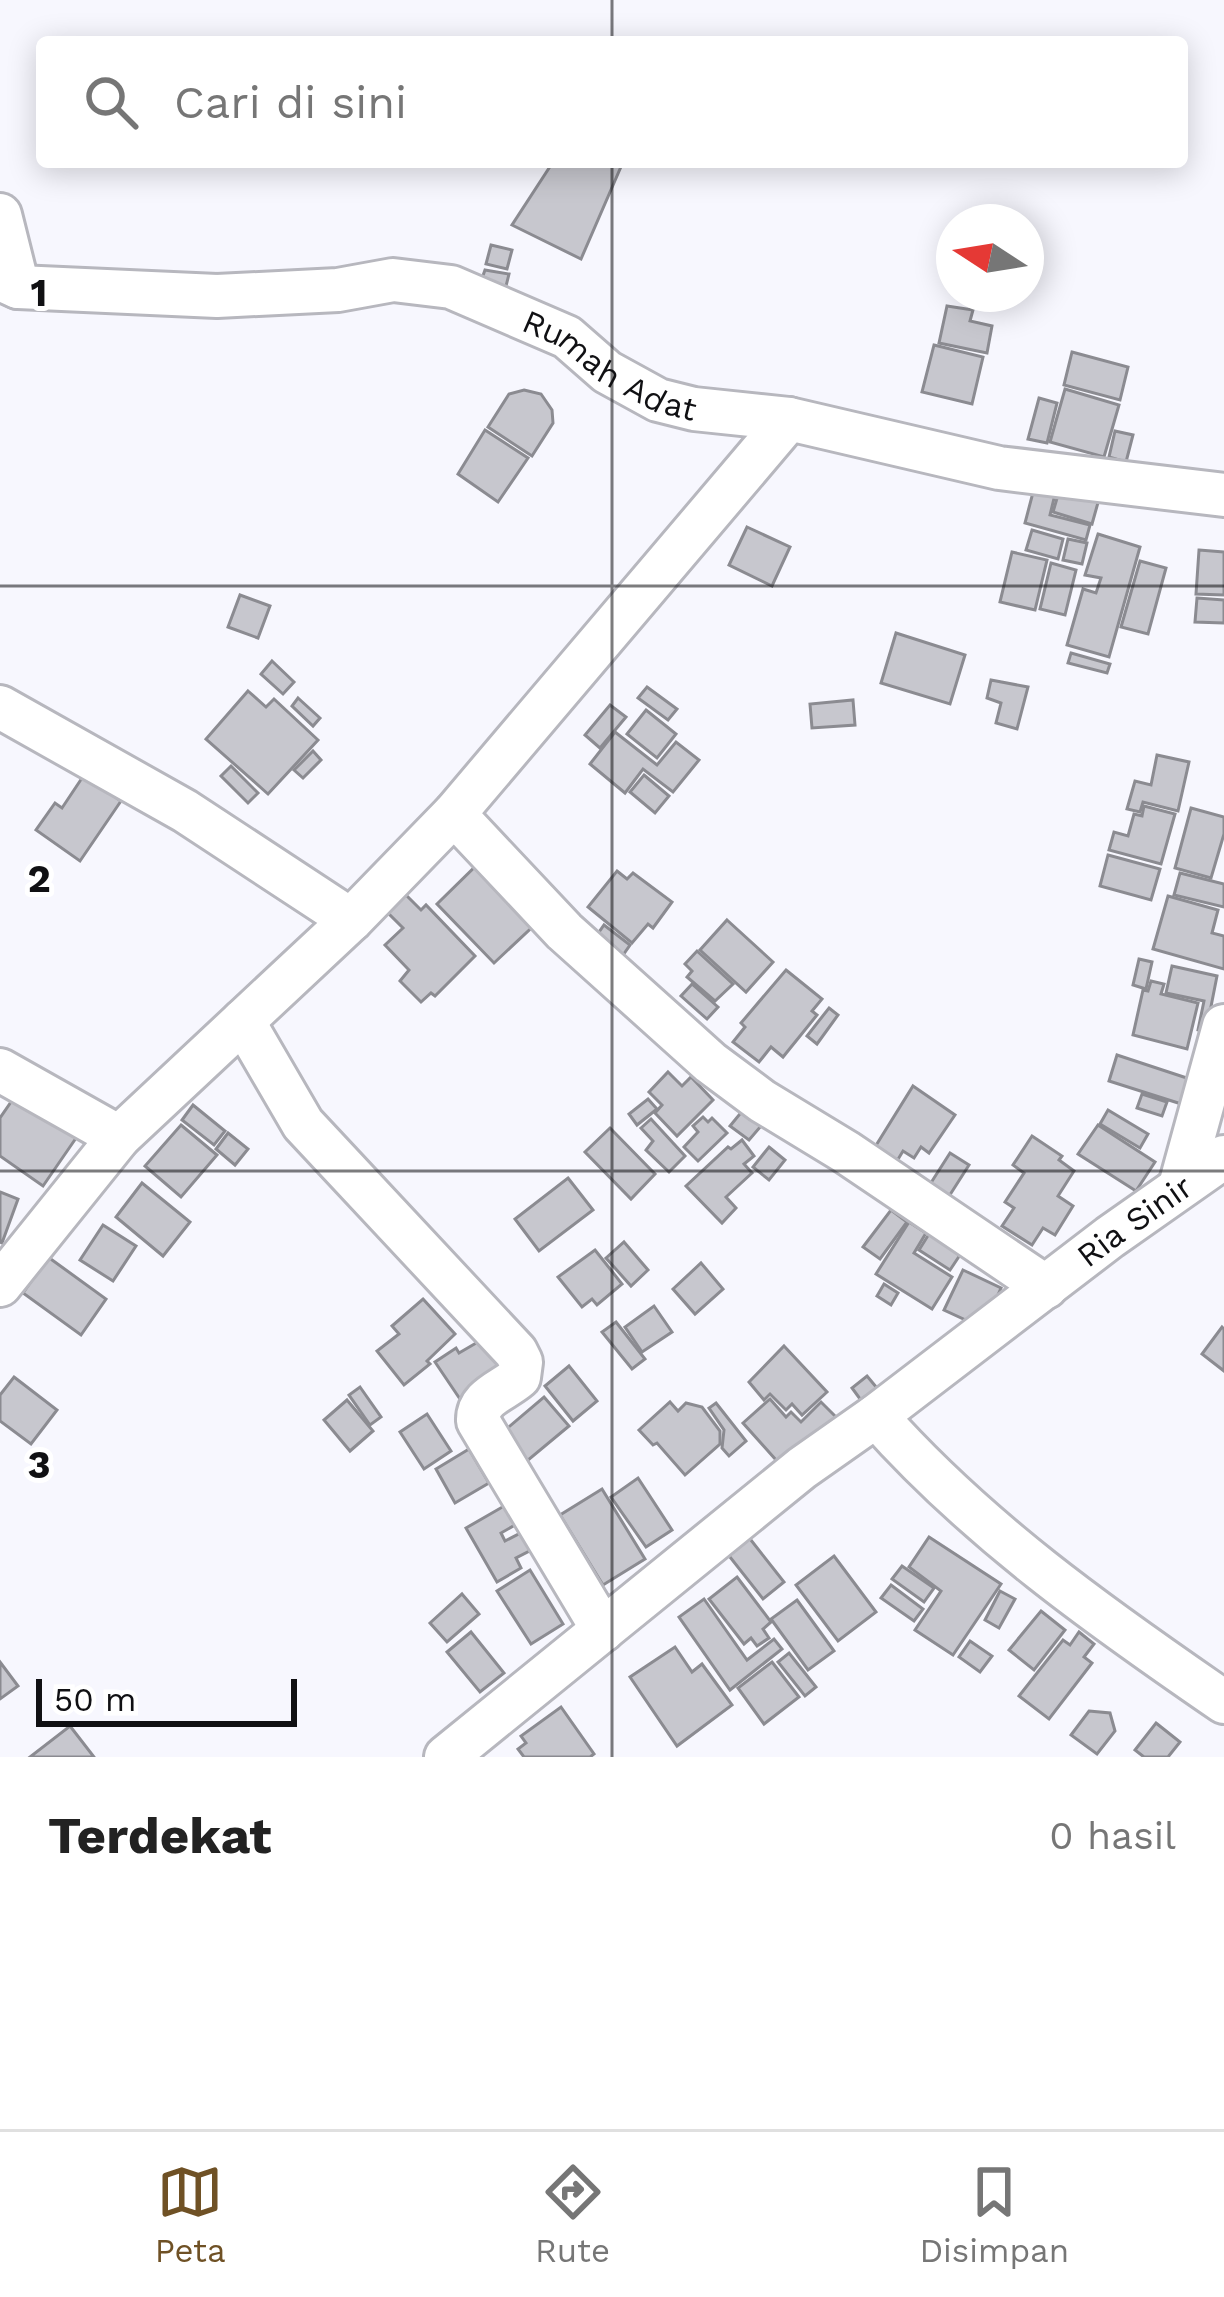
<!DOCTYPE html>
<html lang="id">
<head>
<meta charset="utf-8">
<style>
  :root { --surface:#fff; --page:#f2f2f2; --text:#222; --muted:#767676; --line:#e0e0e0; --accent:#6f5125 }
  body { margin:0; font-family:"Work Sans",sans-serif; background:var(--page); color:var(--text) }
  .compass { position:absolute; left:936px; top:204px; width:108px; height:108px; border-radius:50%; background:var(--surface); box-shadow:0 6px 30px #0003; rotate:282deg }
  .scale { position:absolute; left:36px; bottom:30px; width:261px; box-sizing:border-box; padding-left:12px; border:6px solid #101013; border-top:0; font-size:33px; line-height:42px; white-space:nowrap; color:#101013; -webkit-text-stroke:9px #fff; paint-order:stroke }
  .list { margin:0; padding:0; list-style:none }
  h2 { display:flex; justify-content:space-between; align-items:center; height:156px; margin:0; padding:0 48px; font-size:51px }
  h2 small { font-size:39px; font-weight:400; color:var(--muted) }
  .icon { flex:none; width:66px; height:66px; fill:none; stroke:currentColor; stroke-width:2; stroke-linecap:round; stroke-linejoin:round }
  .map { position:relative; flex:none; width:1224px; height:1757px; overflow:hidden }
  .search { position:absolute; background:var(--surface); box-shadow:0 6px 30px #0003; left:36px; right:36px; top:36px; height:132px; display:flex; align-items:center; gap:30px; box-sizing:border-box; padding:0 42px; border-radius:12px; color:var(--muted); font-size:45px }
  .sheet { height:372px; background:var(--surface) }
  nav { display:flex; justify-content:space-around; align-items:center; box-sizing:border-box; height:168px; border-top:3px solid var(--line); background:var(--surface); font-size:33px; color:var(--muted) }
  nav a { display:grid; justify-items:center; gap:6px }
  nav .on { color:var(--accent) }
  .map>svg:first-child { display:block }
  .building { fill:#c7c7ce; stroke:#8b8b91; stroke-width:3 }
  .lines { fill:none; stroke-linecap:round; stroke-linejoin:round }
  .street-casing { stroke:#b7b7be; stroke-width:48 }
  .street { stroke:#fff; stroke-width:42 }
  .grid { fill:none; stroke:#101013; stroke-width:3; stroke-opacity:0.55 }
  .labels { text-anchor:middle; dominant-baseline:central; stroke-width:10; stroke-linejoin:round; paint-order:stroke }
  .street-label { font-size:33px; fill:#101013; stroke:#fff }
  .grid-label { font-size:39px; text-anchor:middle; font-weight:bold; fill:#101013; stroke:#fff; stroke-width:10; stroke-linejoin:round; paint-order:stroke }
</style>
</head>
<body>
<div class="map">
<svg width="1224" height="1757" viewBox="0 0 1224 1757">
  <rect width="100%" height="100%" fill="#f7f7fe"/>
  <!-- building -->
  <g class="building">
    <path d="M553 162H623L581 259 512 225Z"/>
    <path d="M491 245 512 250 507 269 486 264Z"/>
    <path d="M485 270 509 274 505 290 480 284Z"/>
    <path d="M947 306 973 310 970 321 992 326 987 353 939 343Z"/>
    <path d="M934 345 983 357 972 404 922 392Z"/>
    <path d="M1072 352 1128 367 1120 400 1064 385Z"/>
    <path d="M1065 389 1119 405 1104 457 1050 442Z"/>
    <path d="M524 390 541 394 552 410 553 423 532 456 488 427 509 394Z"/>
    <path d="M1039 398 1057 403 1047 443 1028 439Z"/>
    <path d="M485 430 528 458 498 502 458 474Z"/>
    <path d="M1115 431 1133 435 1126 462 1109 457Z"/>
    <path d="M1036 481 1057 486 1050 515 1090 525 1086 540 1025 523Z"/>
    <path d="M1060 488 1099 499 1092 524 1053 512Z"/>
    <path d="M747 527 790 547 772 586 729 565Z"/>
    <path d="M1032 530 1063 539 1058 559 1026 550Z"/>
    <path d="M1098 534 1140 547 1109 657 1067 645 1083 589 1096 593 1101 578 1085 575Z"/>
    <path d="M1068 539 1087 543 1082 564 1063 560Z"/>
    <path d="M1199 550 1224 552V595L1196 594Z"/>
    <path d="M1012 552 1047 560 1035 610 1000 602Z"/>
    <path d="M1140 561 1166 568 1148 634 1121 627Z"/>
    <path d="M1051 563 1076 570 1065 615 1040 609Z"/>
    <path d="M240 595 270 606 258 638 228 627Z"/>
    <path d="M1197 598 1224 600V623L1195 622Z"/>
    <path d="M896 633 965 655 950 704 881 683Z"/>
    <path d="M1071 653 1110 664 1107 673 1068 663Z"/>
    <path d="M272 661 294 682 283 694 261 674Z"/>
    <path d="M991 680 1028 687 1017 729 996 723 1001 703 987 698Z"/>
    <path d="M647 687 677 709 668 720 638 698Z"/>
    <path d="M248 691 266 707 274 699 318 740 268 794 206 739Z"/>
    <path d="M298 698 320 718 313 726 292 706Z"/>
    <path d="M853 700 855 725 812 728 810 704Z"/>
    <path d="M610 705 626 717 600 748 585 735Z"/>
    <path d="M646 710 676 734 657 758 627 734Z"/>
    <path d="M615 732 657 765 676 742 699 760 673 792 643 769 625 793 590 764Z"/>
    <path d="M313 751 321 760 303 778 294 770Z"/>
    <path d="M1157 755 1189 762 1178 811 1143 802 1140 812 1127 809 1135 781 1151 785Z"/>
    <path d="M231 766 258 793 248 803 221 776Z"/>
    <path d="M84 775 121 801 80 861 36 830 55 803 62 808Z"/>
    <path d="M644 775 669 796 655 813 630 792Z"/>
    <path d="M1144 806 1175 814 1161 864 1109 850 1114 832 1128 836 1134 814 1142 816Z"/>
    <path d="M1191 808 1224 817V834L1211 878 1175 868Z"/>
    <path d="M1108 855 1160 869 1151 900 1100 886Z"/>
    <path d="M484 858 542 918 494 963 437 904Z"/>
    <path d="M617 871 627 879 633 873 672 902 653 928 648 924 632 943 588 907Z"/>
    <path d="M1180 873 1224 884V907L1174 895Z"/>
    <path d="M406 895 421 910 426 905 475 956 435 996 431 993 421 1002 400 981 409 970 385 945 403 928 388 913Z"/>
    <path d="M1168 896 1218 910 1212 933 1224 936V969L1153 949Z"/>
    <path d="M727 920 773 962 746 992 700 950Z"/>
    <path d="M604 925 630 945 623 955 597 935Z"/>
    <path d="M697 951 733 984 715 1001 687 977 692 971 685 964Z"/>
    <path d="M1139 959 1152 962 1146 989 1133 985Z"/>
    <path d="M1172 966 1217 976 1206 1032 1198 1030 1204 1001 1166 993Z"/>
    <path d="M786 970 822 999 812 1011 817 1015 783 1057 771 1047 759 1062 733 1042 745 1027 741 1023Z"/>
    <path d="M1151 981 1164 984 1161 994 1198 1003 1187 1049 1133 1035 1143 990 1148 991Z"/>
    <path d="M692 984 718 1007 707 1019 681 996Z"/>
    <path d="M829 1008 838 1015 817 1044 807 1036Z"/>
    <path d="M1117 1055 1202 1083 1194 1108 1109 1081Z"/>
    <path d="M668 1072 682 1086 691 1077 713 1100 677 1136 655 1113 662 1105 649 1092Z"/>
    <path d="M22 1086 83 1128 43 1186 0 1156V1118Z"/>
    <path d="M913 1086 955 1115 929 1153 921 1147 914 1158 903 1151 897 1161 875 1147Z"/>
    <path d="M1142 1094 1167 1102 1162 1116 1137 1108Z"/>
    <path d="M648 1099 657 1109 637 1125 629 1114Z"/>
    <path d="M748 1104 767 1119 749 1140 730 1126Z"/>
    <path d="M193 1105 225 1131 214 1145 182 1120Z"/>
    <path d="M1108 1110 1148 1134 1140 1148 1100 1124Z"/>
    <path d="M703 1117 708 1122 712 1118 727 1133 698 1161 684 1147 698 1132 693 1126Z"/>
    <path d="M651 1119 685 1156 669 1172 646 1150 653 1141 641 1128Z"/>
    <path d="M181 1125 217 1155 181 1197 145 1166Z"/>
    <path d="M1098 1125 1155 1162 1136 1191 1078 1154Z"/>
    <path d="M610 1128 655 1174 631 1199 585 1152Z"/>
    <path d="M228 1133 248 1149 235 1165 216 1149Z"/>
    <path d="M1032 1136 1062 1156 1059 1160 1074 1171 1058 1196 1073 1206 1055 1235 1043 1228 1032 1245 1002 1226 1014 1208 1005 1202 1024 1173 1013 1165Z"/>
    <path d="M742 1140 754 1156 744 1164 752 1173 726 1197 736 1208 722 1223 686 1186 728 1147 731 1149Z"/>
    <path d="M769 1147 785 1160 769 1180 753 1167Z"/>
    <path d="M950 1153 969 1165 946 1201 927 1189Z"/>
    <path d="M568 1178 593 1210 539 1251 515 1219Z"/>
    <path d="M142 1183 190 1222 163 1256 116 1217Z"/>
    <path d="M0 1192 18 1199 2 1243 0 1242Z"/>
    <path d="M891 1210 907 1222 880 1259 863 1247Z"/>
    <path d="M909 1222 926 1233 914 1253 952 1277 932 1309 876 1274Z"/>
    <path d="M103 1225 136 1246 113 1281 80 1260Z"/>
    <path d="M929 1234 960 1255 950 1270 919 1250Z"/>
    <path d="M624 1242 648 1270 631 1286 606 1258Z"/>
    <path d="M595 1250 622 1284 597 1305 592 1299 582 1307 558 1277Z"/>
    <path d="M48 1257 106 1299 81 1335 23 1293Z"/>
    <path d="M701 1263 723 1289 695 1314 673 1289Z"/>
    <path d="M963 1270 1001 1288 983 1328 944 1310Z"/>
    <path d="M884 1284 898 1293 891 1305 877 1296Z"/>
    <path d="M423 1299 455 1334 427 1361 430 1364 404 1385 377 1351 399 1334 392 1326Z"/>
    <path d="M654 1306 672 1332 642 1352 625 1327Z"/>
    <path d="M616 1322 645 1359 632 1369 602 1332Z"/>
    <path d="M1222 1327 1224 1329V1371L1202 1354Z"/>
    <path d="M483 1339 500 1370 464 1405 435 1362 456 1348 459 1353Z"/>
    <path d="M784 1346 827 1392 802 1415 792 1404 786 1410 770 1394 764 1400 749 1382Z"/>
    <path d="M569 1366 597 1401 573 1421 545 1386Z"/>
    <path d="M867 1376 882 1394 866 1407 852 1388Z"/>
    <path d="M14 1377 57 1410 31 1444 0 1421V1395Z"/>
    <path d="M360 1387 381 1417 370 1425 349 1395Z"/>
    <path d="M544 1397 569 1426 521 1466 497 1437Z"/>
    <path d="M770 1399 786 1417 791 1412 801 1422 821 1402 837 1418 785 1470 743 1423Z"/>
    <path d="M347 1400 373 1431 350 1451 324 1420Z"/>
    <path d="M670 1402 678 1411 686 1403 702 1407 720 1431V1444L685 1475 657 1443 653 1445 639 1430Z"/>
    <path d="M716 1403 746 1441 729 1456 722 1448 724 1430 709 1408Z"/>
    <path d="M427 1414 451 1451 424 1469 400 1432Z"/>
    <path d="M469 1449 489 1483 455 1503 436 1469Z"/>
    <path d="M638 1478 672 1530 646 1547 611 1497Z"/>
    <path d="M602 1489 645 1559 603 1585 560 1515Z"/>
    <path d="M518 1498 529 1517 501 1533 505 1541 534 1526 543 1544 516 1558 521 1568 497 1582 466 1528Z"/>
    <path d="M747 1535 784 1582 763 1599 726 1552Z"/>
    <path d="M929 1537 1001 1584 953 1655 915 1630 941 1591 909 1567Z"/>
    <path d="M834 1556 876 1612 838 1641 796 1585Z"/>
    <path d="M902 1566 934 1588 924 1602 892 1579Z"/>
    <path d="M530 1570 563 1624 531 1644 497 1591Z"/>
    <path d="M737 1577 771 1622 763 1629 769 1638 757 1646 751 1638 744 1644 709 1599Z"/>
    <path d="M891 1585 923 1609 914 1621 881 1598Z"/>
    <path d="M1000 1591 1015 1599 999 1628 985 1620Z"/>
    <path d="M462 1594 479 1614 447 1642 430 1623Z"/>
    <path d="M704 1599 747 1660 774 1639 782 1649 730 1690 679 1617Z"/>
    <path d="M797 1600 834 1651 808 1670 771 1619Z"/>
    <path d="M1041 1611 1065 1630 1034 1670 1009 1650Z"/>
    <path d="M471 1632 504 1673 480 1692 447 1652Z"/>
    <path d="M1079 1632 1094 1644 1084 1657 1092 1663 1049 1719 1019 1696 1063 1640 1070 1645Z"/>
    <path d="M970 1641 992 1656 980 1672 959 1657Z"/>
    <path d="M675 1647 692 1672 702 1664 732 1705 677 1746 630 1677Z"/>
    <path d="M789 1653 816 1687 805 1696 778 1662Z"/>
    <path d="M0 1662 18 1686 0 1699Z"/>
    <path d="M772 1662 799 1697 764 1724 738 1688Z"/>
    <path d="M561 1707 594 1754 590 1757H524L518 1749 526 1743 521 1736Z"/>
    <path d="M1089 1711 1110 1713 1115 1731 1097 1754 1071 1735Z"/>
    <path d="M1156 1723 1180 1742 1168 1757H1144L1135 1750Z"/>
    <path d="M70 1726 94 1757H30Z"/>
  </g>
  <g class="lines">
    <defs>
      <g id="street">
        <path d="M0 215 18 287"/>
        <path id="s1" d="M0 279 18 287 217 296 338 290 393 280 451 287 567 337 607 372 658 400 694 409 789 419 999 468 1224 495"/>
        <path d="M0 707 185 811 351 920"/>
        <path d="M454 814 564 931 711 1063 762 1101 846 1152 1046 1287"/>
        <path d="M243 1021 303 1124 516 1352 521 1362 519 1377C503 1391 477 1397 478 1421L603 1630"/>
        <path d="M0 1070 119 1137"/>
        <path d="M1180 1186 1224 1026"/>
        <path d="M0 1285 119 1137 351 920 454 814 789 419"/>
        <path d="M876 1416C977 1530 1100 1617 1224 1702"/>
        <path id="s2" d="M446 1757 802 1468 876 1416 1110 1237 1224 1157"/>
      </g>
    </defs>
    <!-- street casing -->
    <use href="#street" class="street-casing"/>
    <!-- street -->
    <use href="#street" class="street"/>
  </g>
  <!-- grid -->
  <path class="grid" d="M612 0V42M612 162V1757M0 586H1224M0 1171H1224"/>
  <g class="labels">
    <!-- street labels -->
    <g class="street-label">
      <text stroke="none"><textPath href="#s1" startOffset="633">Rumah Adat</textPath></text>
      <text stroke="none"><textPath href="#s2" startOffset="873">Ria Sinir</textPath></text>
    </g>
  </g>
  <g class="grid-label">
    <text x="39" y="306">1</text>
    <text x="39" y="892">2</text>
    <text x="39" y="1478">3</text>
  </g>
</svg>
<svg class="compass" viewBox="-18 -18 36 36"><path d="M0-13l5 13h-10z" fill="#e53935"/><path d="M0 13l5-13h-10z" fill="#767676"/></svg>
<div class="scale">50 m</div>
<div class="search"><svg class="icon" aria-label="search" viewBox="0 0 24 24"><circle cx="10" cy="10" r="6"/><path d="M15 15l6 6"/></svg>Cari di sini</div>
</div>
<section class="sheet">
<h2>Terdekat<small>0 hasil</small></h2>
<ul class="list">
</ul>
</section>
<nav>
<a class="on"><svg class="icon" aria-label="map" viewBox="0 0 24 24"><path d="M3 6l6-2 6 2 6-2v14l-6 2-6-2-6 2zM9 4v14M15 6v14"/></svg>Peta</a>
<a><svg class="icon" aria-label="directions" viewBox="0 0 24 24"><path d="M12 3l9 9-9 9-9-9zM9 14v-3h6M13 9l2 2-2 2"/></svg>Rute</a>
<a><svg class="icon" aria-label="saved" viewBox="0 0 24 24"><path d="M7 4h10v16l-5-4-5 4z"/></svg>Disimpan</a>
</nav>
</body>
</html>
